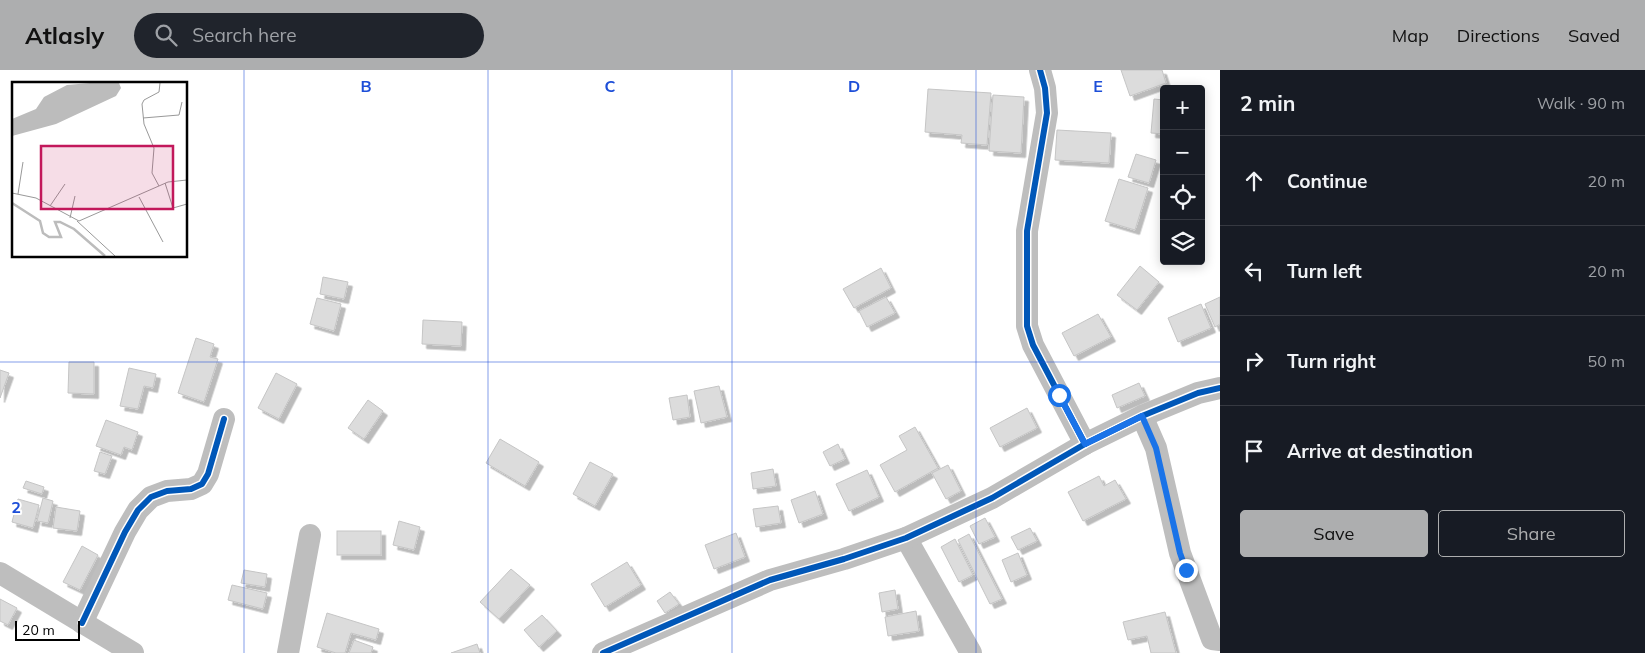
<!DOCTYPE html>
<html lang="en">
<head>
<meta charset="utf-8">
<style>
  :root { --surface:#171b24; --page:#20242c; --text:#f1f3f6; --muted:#9ea1a6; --line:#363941; --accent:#adaeaf }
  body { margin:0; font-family:Mulish,sans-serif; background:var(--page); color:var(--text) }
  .controls { position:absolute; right:15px; top:15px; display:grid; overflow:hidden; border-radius:5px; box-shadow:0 2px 12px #0003 }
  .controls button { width:45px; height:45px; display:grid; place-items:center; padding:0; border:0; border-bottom:1px solid var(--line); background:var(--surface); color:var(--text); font:25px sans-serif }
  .scale { position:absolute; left:15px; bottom:12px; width:65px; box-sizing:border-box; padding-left:5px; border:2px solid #000; border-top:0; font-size:14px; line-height:18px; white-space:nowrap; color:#000; -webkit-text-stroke:4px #fff; paint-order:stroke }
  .stop { position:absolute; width:15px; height:15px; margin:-11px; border:4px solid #1a73e8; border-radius:50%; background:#fff }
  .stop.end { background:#1a73e8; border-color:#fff; box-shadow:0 1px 5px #0008 }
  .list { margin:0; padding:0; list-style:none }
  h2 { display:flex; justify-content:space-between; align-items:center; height:65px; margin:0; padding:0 20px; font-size:21px }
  h2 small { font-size:16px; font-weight:400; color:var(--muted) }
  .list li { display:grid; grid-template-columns:32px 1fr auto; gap:15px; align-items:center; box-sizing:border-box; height:90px; padding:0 20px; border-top:1px solid var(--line) }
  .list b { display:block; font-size:19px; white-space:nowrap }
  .list em { font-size:16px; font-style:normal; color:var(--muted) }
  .actions { display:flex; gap:10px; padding:15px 20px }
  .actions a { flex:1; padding:11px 0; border:1px solid var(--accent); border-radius:5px; text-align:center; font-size:18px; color:var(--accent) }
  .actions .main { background:var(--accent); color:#111 }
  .icon { flex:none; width:28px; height:28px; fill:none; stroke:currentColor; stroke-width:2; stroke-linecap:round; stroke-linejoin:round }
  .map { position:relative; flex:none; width:1220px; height:583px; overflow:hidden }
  header { display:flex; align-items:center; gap:30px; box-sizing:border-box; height:70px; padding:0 25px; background:var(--accent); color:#111 }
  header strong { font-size:24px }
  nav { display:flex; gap:28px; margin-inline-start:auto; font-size:18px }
  .search { width:350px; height:45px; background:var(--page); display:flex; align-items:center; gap:12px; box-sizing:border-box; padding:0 18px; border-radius:28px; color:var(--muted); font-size:19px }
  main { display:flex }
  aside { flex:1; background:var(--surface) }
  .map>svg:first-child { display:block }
  .building { fill:#dcdcdc; stroke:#c5c5c5; filter:url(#shadow) }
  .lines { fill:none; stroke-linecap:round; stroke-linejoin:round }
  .minor { stroke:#bebebe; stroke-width:22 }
  .cycleway-casing { stroke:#fff; stroke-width:9 }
  .cycleway { stroke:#0057b8; stroke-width:6 }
  .route { stroke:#1a73e8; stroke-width:6 }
  .grid { fill:none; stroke:#1d4ed8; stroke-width:1; stroke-opacity:0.55 }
  .inset-river { fill:none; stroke:#bcbcbc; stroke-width:2.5 }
  .inset-road { fill:none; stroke:#999; stroke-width:1 }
  .view { fill:#c2185b; fill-opacity:0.15; stroke:#c2185b; stroke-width:2.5 }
  .inset-edge { fill:none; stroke:#000; stroke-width:2.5 }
  .grid-label { font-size:16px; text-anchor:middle; font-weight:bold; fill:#1d4ed8; stroke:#fff; stroke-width:4; stroke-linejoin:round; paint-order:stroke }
</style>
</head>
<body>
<header>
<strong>Atlasly</strong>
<div class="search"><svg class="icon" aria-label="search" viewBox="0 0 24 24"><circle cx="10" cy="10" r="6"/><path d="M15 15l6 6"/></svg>Search here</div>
<nav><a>Map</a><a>Directions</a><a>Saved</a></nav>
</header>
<main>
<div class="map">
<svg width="1220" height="583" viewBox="0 0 1220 583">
  <defs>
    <filter id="shadow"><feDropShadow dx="4.5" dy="4.5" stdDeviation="0" flood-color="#0004"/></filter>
  </defs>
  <rect width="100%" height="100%" fill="#fff"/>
  <!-- building -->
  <g class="building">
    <path d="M1121 0H1162L1166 13 1130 26Z"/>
    <path d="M928 19 991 23 987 75 961 73 962 65 925 62Z"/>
    <path d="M993 25 1024 27 1021 83 989 81Z"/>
    <path d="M1154 29 1164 30V64L1151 63Z"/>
    <path d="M1057 60 1111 63 1109 93 1055 90Z"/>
    <path d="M1136 84 1156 90 1149 113 1128 107Z"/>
    <path d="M1119 109 1148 118 1135 160 1105 151Z"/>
    <path d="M1140 196 1159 212 1137 240 1117 225Z"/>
    <path d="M881 198 891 218 854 238 843 219Z"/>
    <path d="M323 207 348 212 344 229 320 224Z"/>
    <path d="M886 227 895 243 867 257 859 241Z"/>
    <path d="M1220 227V254L1215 257 1205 234Z"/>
    <path d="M317 228 341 234 334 261 310 254Z"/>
    <path d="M1201 234 1211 258 1178 272 1168 248Z"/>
    <path d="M1098 244 1111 267 1074 286 1062 263Z"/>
    <path d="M423 250 462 252 461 276 422 274Z"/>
    <path d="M196 268 214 274 210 287 218 289 204 332 178 323Z"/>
    <path d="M69 292H94V324L68 323Z"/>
    <path d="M129 298 156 304 153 318 144 316 138 339 120 336Z"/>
    <path d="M0 300 9 303 0 328Z"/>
    <path d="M276 303 297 314 279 349 258 338Z"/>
    <path d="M1139 313 1145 326 1117 338 1112 325Z"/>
    <path d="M719 316 727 347 701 353 694 321Z"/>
    <path d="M687 325 690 347 673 350 669 328Z"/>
    <path d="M368 330 383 341 364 369 348 358Z"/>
    <path d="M1027 338 1037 358 1000 377 990 358Z"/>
    <path d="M106 350 138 362 132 380 124 377 121 385 96 376Z"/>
    <path d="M915 357 938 398 895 422 880 395 907 380 899 366Z"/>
    <path d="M500 369 539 392 525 416 486 393Z"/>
    <path d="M838 374 845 389 830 396 823 382Z"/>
    <path d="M100 382 112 386 105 404 94 401Z"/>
    <path d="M590 392 613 404 595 436 573 424Z"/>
    <path d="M948 395 961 421 946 429 932 403Z"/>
    <path d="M773 399 776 416 753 419 751 403Z"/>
    <path d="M867 400 879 427 849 441 836 414Z"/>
    <path d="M1099 406 1104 416 1115 410 1126 429 1083 451 1068 422Z"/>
    <path d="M26 411 44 417 42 424 23 418Z"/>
    <path d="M815 421 823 444 799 453 791 430Z"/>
    <path d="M43 428 53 431 48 453 37 451Z"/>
    <path d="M18 429 39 435 33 458 12 452Z"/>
    <path d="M778 436 781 453 756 457 753 439Z"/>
    <path d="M56 437 80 441 77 461 53 458Z"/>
    <path d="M985 448 995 467 979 474 970 456Z"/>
    <path d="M399 451 420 457 414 480 393 475Z"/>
    <path d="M1030 458 1037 471 1018 480 1011 467Z"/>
    <rect x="337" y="461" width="44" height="24"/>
    <path d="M736 463 745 487 714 499 705 475Z"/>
    <path d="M969 464 1002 529 990 534 958 470Z"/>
    <path d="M955 469 973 505 959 512 941 477Z"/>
    <path d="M82 476 98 485 80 520 63 512Z"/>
    <path d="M1018 483 1027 505 1011 512 1002 490Z"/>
    <path d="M627 492 641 515 605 537 591 514Z"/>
    <path d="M511 499 530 515 499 549 480 532Z"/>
    <path d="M244 500 267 504 265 517 241 513Z"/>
    <path d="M232 515 267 523 263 539 228 530Z"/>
    <path d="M895 520 898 539 882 542 879 523Z"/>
    <path d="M670 522 679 534 665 543 657 531Z"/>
    <path d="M0 529 17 538 8 555 0 551Z"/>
    <path d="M916 541 919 561 888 566 885 547Z"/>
    <path d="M1165 542 1176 583H1151L1147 566 1128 570 1123 552Z"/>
    <path d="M327 543 379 559 376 570 351 563 345 583H336L317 577Z"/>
    <path d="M542 545 557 561 539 577 524 560Z"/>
    <path d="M354 570 373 577 371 583H349Z"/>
    <path d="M477 574 480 583H451Z"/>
  </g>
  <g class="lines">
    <!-- minor -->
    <g class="minor">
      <path d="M1040 0 1045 18 1047 43 1027 161V256L1033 275 1085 374"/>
      <path d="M1142 346 1156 378 1180 483 1212 569 1220 570"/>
      <path d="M906 468 971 583"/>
      <path d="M0 503 133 583"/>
      <path d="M82 553 125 462 138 440 151 427 167 421 191 419 202 414 208 404 224 349"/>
      <path d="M288 583 310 465"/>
      <path d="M603 583 770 510 844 489 906 468 992 428 1085 374 1142 346 1198 323 1220 318"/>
    </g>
    <defs>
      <g id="cycleway">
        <path d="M1040 0 1045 18 1047 43 1027 161V256L1033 275 1085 374"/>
        <path d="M82 553 125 462 138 440 151 427 167 421 191 419 202 414 208 404 224 349"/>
        <path d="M603 583 770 510 844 489 906 468 992 428 1085 374 1142 346 1198 323 1220 318"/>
      </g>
    </defs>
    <!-- cycleway casing -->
    <use href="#cycleway" class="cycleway-casing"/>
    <!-- cycleway -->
    <use href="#cycleway" class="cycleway"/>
  </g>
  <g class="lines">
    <!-- route -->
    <path class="route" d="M1059 325 1085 374 1142 346 1156 378 1180 483 1186 500"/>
  </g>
  <!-- grid -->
  <path class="grid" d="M244 0V583M488 0V583M732 0V583M976 0V583M0 292H1220"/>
  <!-- overview -->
  <g transform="translate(12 12)">
    <rect width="175" height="175" fill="#fff"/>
    <path d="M78 1H107L109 6 104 14 44 42 0 54V37L24 27 32 15 55 3Z" fill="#bcbcbc"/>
    <path class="inset-river" d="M0 121 28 139 31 151 37 155H49L43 140H48L62 147 93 174"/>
    <path class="inset-road" d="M131 36 167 33 170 20M153 101 161 126 175 122M147 104 140 91 142 66 132 42 130 22 132 18 147 10 148 1M0 111 24 116 67 139 156 100 175 98M6 112 11 80M127 115 151 160M38 124 53 102M58 136 63 114M65 139 103 174"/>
    <path class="view" d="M29 64H161V127H29Z"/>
    <rect width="175" height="175" class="inset-edge"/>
  </g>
  <g class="grid-label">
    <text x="366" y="22">B</text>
    <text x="610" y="22">C</text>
    <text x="854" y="22">D</text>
    <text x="1098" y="22">E</text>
    <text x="16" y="443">2</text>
  </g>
</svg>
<div class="controls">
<button>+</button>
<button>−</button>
<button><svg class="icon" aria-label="locate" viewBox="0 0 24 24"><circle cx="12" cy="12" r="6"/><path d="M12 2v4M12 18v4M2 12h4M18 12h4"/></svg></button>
<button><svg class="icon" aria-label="layers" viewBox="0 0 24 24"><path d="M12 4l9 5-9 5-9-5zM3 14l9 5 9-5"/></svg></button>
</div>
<div class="scale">20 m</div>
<div class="stop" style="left:1059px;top:325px"></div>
<div class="stop end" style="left:1186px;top:500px"></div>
</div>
<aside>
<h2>2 min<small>Walk · 90 m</small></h2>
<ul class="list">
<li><svg class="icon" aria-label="ahead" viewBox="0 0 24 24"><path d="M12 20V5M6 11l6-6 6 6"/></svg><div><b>Continue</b></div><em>20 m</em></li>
<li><svg class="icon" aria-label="left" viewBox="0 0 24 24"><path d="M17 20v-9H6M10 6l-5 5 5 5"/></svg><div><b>Turn left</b></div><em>20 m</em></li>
<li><svg class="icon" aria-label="right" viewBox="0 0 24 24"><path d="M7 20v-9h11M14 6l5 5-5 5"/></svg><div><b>Turn right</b></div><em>50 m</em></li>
<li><svg class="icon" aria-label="arrive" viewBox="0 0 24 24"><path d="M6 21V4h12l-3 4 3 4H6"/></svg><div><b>Arrive at destination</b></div></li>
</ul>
<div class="actions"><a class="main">Save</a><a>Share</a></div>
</aside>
</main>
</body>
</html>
